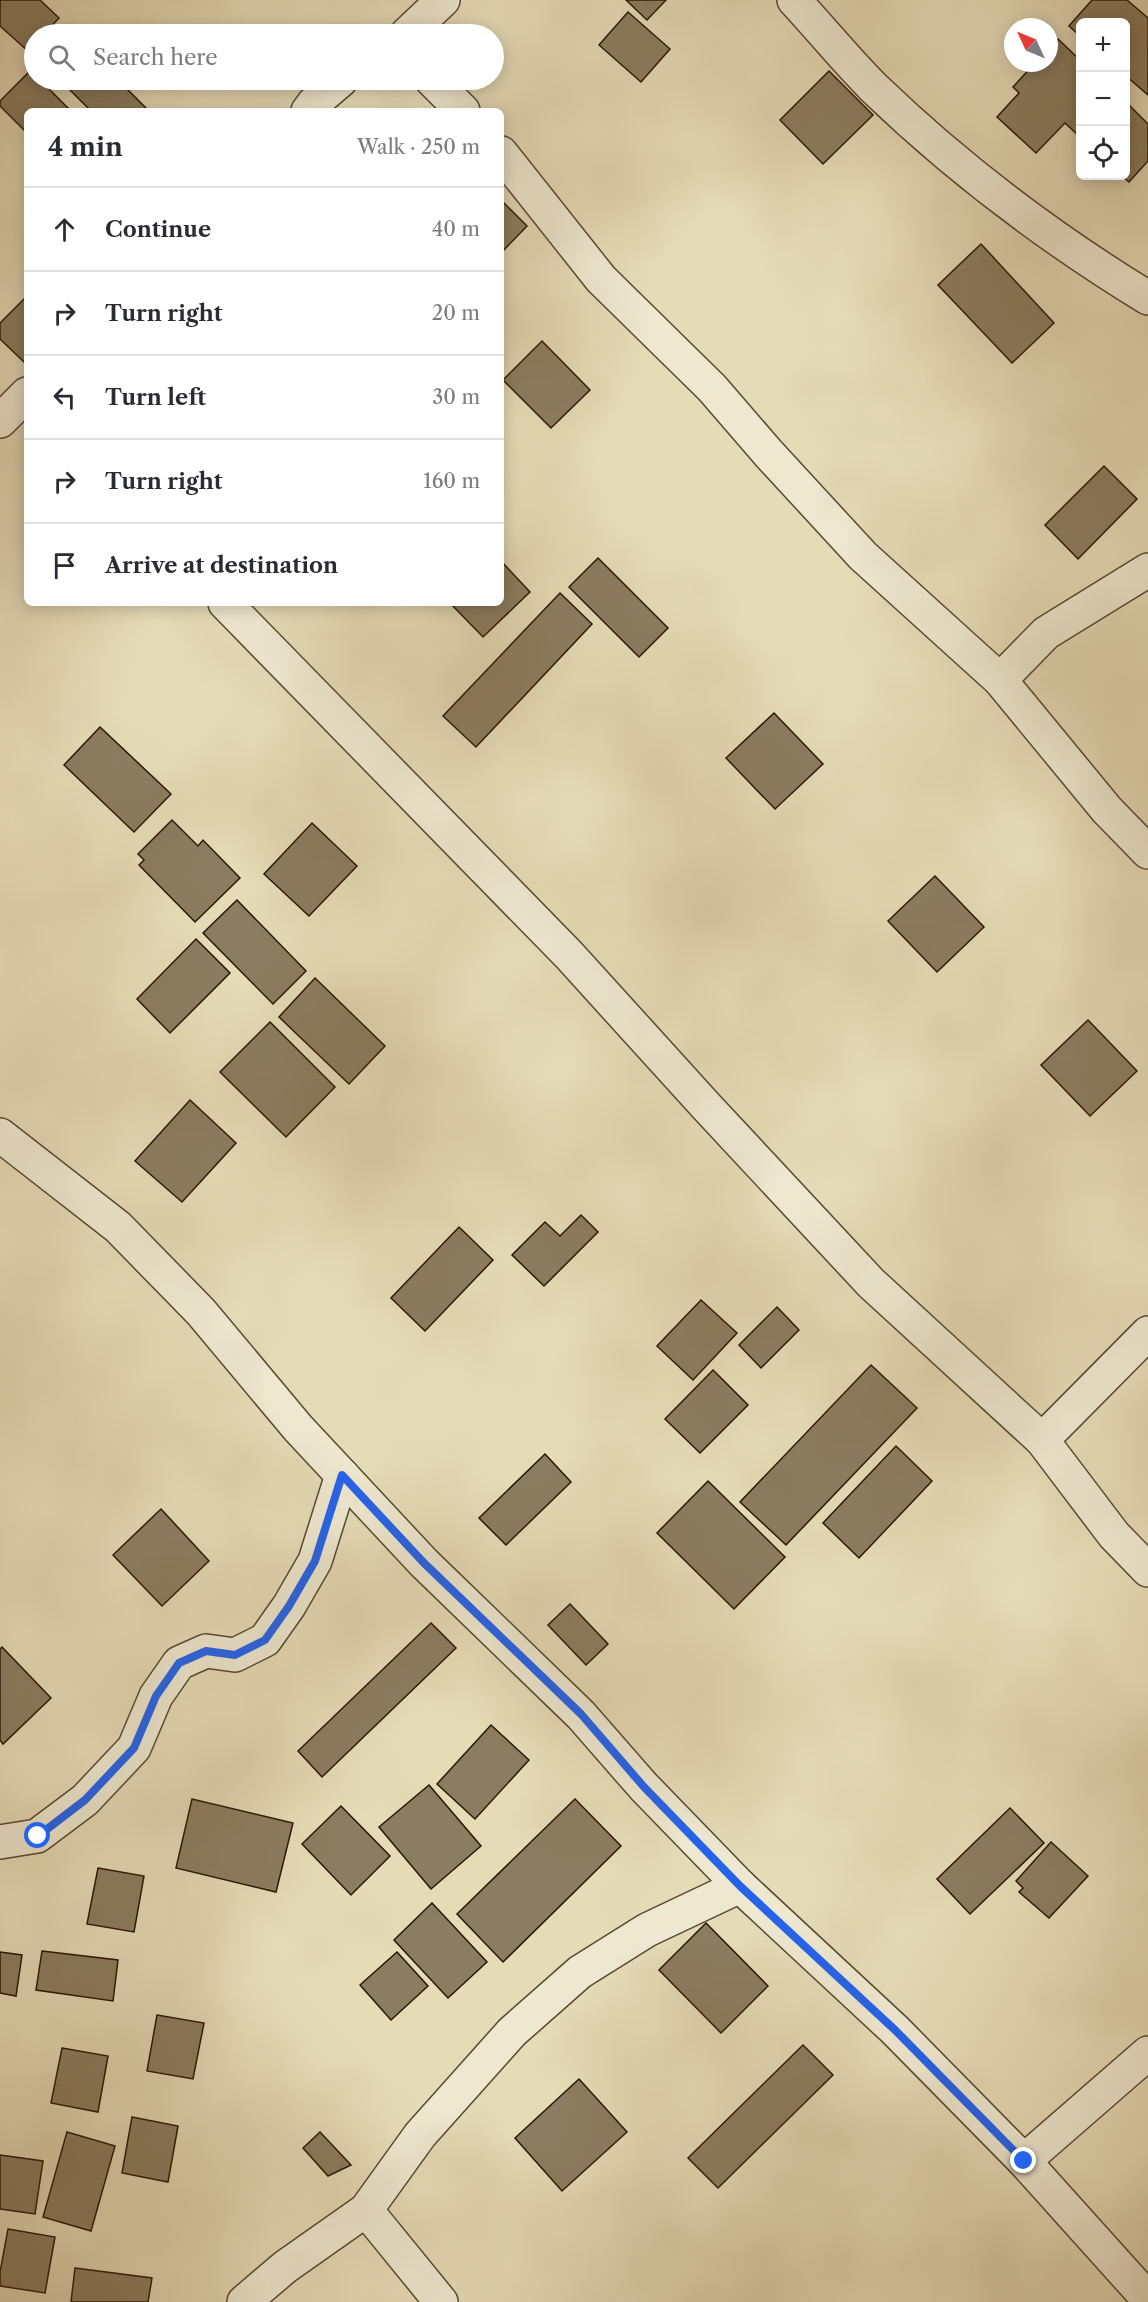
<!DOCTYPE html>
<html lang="en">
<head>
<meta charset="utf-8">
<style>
  :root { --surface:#fff; --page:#f2f2f3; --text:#2b2b33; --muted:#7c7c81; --line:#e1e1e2 }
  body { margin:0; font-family:"Libre Caslon Text",serif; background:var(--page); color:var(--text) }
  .controls { position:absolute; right:18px; top:18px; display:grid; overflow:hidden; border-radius:9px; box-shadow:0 3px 15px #0003 }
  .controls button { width:54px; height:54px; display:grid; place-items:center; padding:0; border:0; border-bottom:2px solid var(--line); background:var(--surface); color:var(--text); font:30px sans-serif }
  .compass { position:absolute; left:1004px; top:18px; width:54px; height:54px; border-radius:50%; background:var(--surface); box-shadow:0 3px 15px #0003; rotate:314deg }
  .stop { position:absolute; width:18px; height:18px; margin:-14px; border:4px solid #2563eb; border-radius:50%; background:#fff }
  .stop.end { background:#2563eb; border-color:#fff; box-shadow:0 2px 6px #0008 }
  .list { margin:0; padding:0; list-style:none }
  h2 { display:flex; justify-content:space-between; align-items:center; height:78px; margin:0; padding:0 24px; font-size:26px }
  h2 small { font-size:20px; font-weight:400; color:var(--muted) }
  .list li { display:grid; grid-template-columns:39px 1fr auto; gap:18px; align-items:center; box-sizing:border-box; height:84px; padding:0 24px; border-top:2px solid var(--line) }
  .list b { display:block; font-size:22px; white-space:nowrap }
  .list em { font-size:20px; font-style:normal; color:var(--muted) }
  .icon { flex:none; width:33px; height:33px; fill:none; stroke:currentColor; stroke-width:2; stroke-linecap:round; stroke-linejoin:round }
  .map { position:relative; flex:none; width:1148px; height:2302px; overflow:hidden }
  .search { position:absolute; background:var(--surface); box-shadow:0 3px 15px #0003; left:24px; top:24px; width:480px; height:66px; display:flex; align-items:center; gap:15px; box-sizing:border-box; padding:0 21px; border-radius:33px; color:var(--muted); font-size:22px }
  .panel { position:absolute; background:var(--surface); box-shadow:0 3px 15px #0003; left:24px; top:108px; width:480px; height:498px; border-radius:9px }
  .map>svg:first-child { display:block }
  .building { fill:#8b7d61; stroke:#291703; stroke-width:1.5 }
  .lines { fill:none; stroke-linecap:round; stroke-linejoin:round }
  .street-casing { stroke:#584830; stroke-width:36 }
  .street { stroke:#eee8d0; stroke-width:33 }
  .route { stroke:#2563eb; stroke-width:8 }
</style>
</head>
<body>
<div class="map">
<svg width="1148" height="2302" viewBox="0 0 1148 2302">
  <rect width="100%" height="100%" fill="#e5dbb7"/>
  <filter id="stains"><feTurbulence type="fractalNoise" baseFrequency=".00333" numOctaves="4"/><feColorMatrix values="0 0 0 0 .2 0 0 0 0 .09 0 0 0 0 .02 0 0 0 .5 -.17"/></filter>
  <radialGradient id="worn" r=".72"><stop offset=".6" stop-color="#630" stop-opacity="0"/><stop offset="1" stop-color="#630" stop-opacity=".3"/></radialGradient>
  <!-- building -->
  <g class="building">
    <path d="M0 0H40L59 18 44 34H34V46L29 52 0 26Z"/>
    <path d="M626 0H666L647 20Z"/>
    <path d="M1092 0H1127L1148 18V95L1126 76V22H1080V36L1069 26Z"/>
    <path d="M628 12 670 49 641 82 599 45Z"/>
    <path d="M1058 39 1080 60V137L1065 123 1036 153 997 117 1019 93 1013 87 1035 63H1049V49Z"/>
    <path d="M31 70 34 74V80H40L70 110 27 111V133L0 106V101Z"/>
    <path d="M829 71 873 115 823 164 780 120Z"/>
    <path d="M60 80H118L149 111H91Z"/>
    <path d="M1126 102 1148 124V161L1129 182 1122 176H1126Z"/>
    <path d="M501 200 527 226 501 253Z"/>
    <path d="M981 244 1054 323 1012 363 938 285Z"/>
    <path d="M27 296V359L24 362 0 339V323Z"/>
    <path d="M542 341 590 390 551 428 503 380Z"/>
    <path d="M1104 466 1137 499 1078 559 1045 525Z"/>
    <path d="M598 558 668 628 639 657 569 587Z"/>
    <path d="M501 561 530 592 483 637 450 603H501Z"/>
    <path d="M560 593 592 624 476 747 443 716Z"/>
    <path d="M774 713 823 764 775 809 726 758Z"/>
    <path d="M100 727 171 794 134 832 64 765Z"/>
    <path d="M172 820 198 846 203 840 240 878 195 922 139 865 144 860 138 854Z"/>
    <path d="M312 823 357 866 309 916 264 874Z"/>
    <path d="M935 876 984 927 937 972 888 921Z"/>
    <path d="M237 900 306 971 273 1004 203 933Z"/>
    <path d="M196 939 230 973 170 1033 137 999Z"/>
    <path d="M315 978 385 1046 349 1084 279 1017Z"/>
    <path d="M1088 1020 1137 1071 1090 1116 1041 1065Z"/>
    <path d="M270 1022 335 1087 286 1137 220 1072Z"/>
    <path d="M190 1100 236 1143 182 1202 135 1161Z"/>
    <path d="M581 1215 598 1232 544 1286 512 1255 545 1222 560 1236Z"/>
    <path d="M459 1227 493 1260 425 1331 391 1298Z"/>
    <path d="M701 1300 737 1333 693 1380 657 1346Z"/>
    <path d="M777 1307 799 1330 761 1368 739 1345Z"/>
    <path d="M871 1365 917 1408 786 1545 740 1502Z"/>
    <path d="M713 1370 748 1405 700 1453 665 1419Z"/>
    <path d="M896 1446 932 1481 859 1558 823 1523Z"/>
    <path d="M545 1454 571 1482 506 1545 479 1518Z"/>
    <path d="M708 1481 785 1557 734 1609 657 1533Z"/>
    <path d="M161 1509 209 1561 162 1606 113 1555Z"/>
    <path d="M570 1604 608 1644 586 1665 548 1625Z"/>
    <path d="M431 1623 456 1648 322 1777 298 1751Z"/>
    <path d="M2 1647 51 1698 3 1744 0 1740V1649Z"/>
    <path d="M491 1725 529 1760 475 1819 437 1784Z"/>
    <path d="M429 1785 481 1846 431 1889 379 1827Z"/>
    <path d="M192 1799 293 1823 276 1892 176 1868Z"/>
    <path d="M575 1799 621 1846 503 1962 457 1914Z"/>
    <path d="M341 1806 390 1856 351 1895 302 1844Z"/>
    <path d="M1010 1808 1044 1843 970 1914 937 1879Z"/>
    <path d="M1051 1842 1088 1876 1049 1918 1019 1892 1023 1888 1016 1881Z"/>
    <path d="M98 1868 144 1876 134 1932 87 1924Z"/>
    <path d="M432 1903 487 1962 448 1998 394 1940Z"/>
    <path d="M706 1923 768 1986 721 2033 659 1970Z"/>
    <path d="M42 1951 118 1960 113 2001 36 1990Z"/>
    <path d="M0 1952 22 1955 16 1996 0 1993Z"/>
    <path d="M397 1952 428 1986 391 2020 360 1985Z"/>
    <path d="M157 2015 204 2023 193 2079 147 2071Z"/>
    <path d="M803 2045 833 2075 718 2188 688 2158Z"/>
    <path d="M62 2048 108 2056 98 2112 51 2103Z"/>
    <path d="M579 2079 627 2132 562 2191 515 2138Z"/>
    <path d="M132 2117 178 2126 168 2182 122 2173Z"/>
    <path d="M67 2132 115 2146 91 2231 43 2217Z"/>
    <path d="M320 2132 351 2165 328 2176 303 2148Z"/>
    <path d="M0 2155 43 2161 35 2214 0 2209Z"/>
    <path d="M8 2229 55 2237 45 2293 0 2286V2272Z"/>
    <path d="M75 2268 152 2278 148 2302H71Z"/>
  </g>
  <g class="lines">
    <defs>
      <g id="street">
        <path d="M794 0C821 29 846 60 874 88 957 168 1050 238 1148 298"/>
        <path d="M407 34 443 0"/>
        <path d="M432 80 463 111"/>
        <path d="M308 111 314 103 341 80"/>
        <path d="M501 153 601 279 712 388 769 454 863 556 1000 680 1107 810 1148 852"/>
        <path d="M0 421 27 394"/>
        <path d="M225 603 569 955 706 1106 871 1283 1042 1440 1114 1535 1148 1570"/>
        <path d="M1000 680 1046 633 1148 570"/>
        <path d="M0 1135 118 1227 201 1312 298 1428 424 1563 581 1715 644 1787 740 1886 895 2030 1024 2161 1148 2299"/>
        <path d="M1042 1440 1148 1333"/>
        <path d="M0 1842 37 1836 85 1800 134 1748 156 1696 179 1663 206 1651 235 1655 265 1640 289 1606 315 1561 342 1475"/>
        <path d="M1024 2161 1148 2053"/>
        <path d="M366 2210 441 2302"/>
        <path d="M244 2302 285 2267 366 2210 420 2135 512 2032 580 1972 647 1930 740 1886"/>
      </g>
    </defs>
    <!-- street casing -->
    <use href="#street" class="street-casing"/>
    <!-- street -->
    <use href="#street" class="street"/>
  </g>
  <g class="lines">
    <!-- route -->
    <path class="route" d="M38 1836 85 1800 134 1748 156 1696 179 1663 206 1651 235 1655 265 1640 289 1606 315 1561 342 1475 424 1563 581 1714 644 1787 740 1886 895 2030 1024 2161"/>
  </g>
  <rect width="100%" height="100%" filter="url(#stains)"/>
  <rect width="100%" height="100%" fill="url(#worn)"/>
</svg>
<div class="controls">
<button>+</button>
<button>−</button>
<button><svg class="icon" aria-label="locate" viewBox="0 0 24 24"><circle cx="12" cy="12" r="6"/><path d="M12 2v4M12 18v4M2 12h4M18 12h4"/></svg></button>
</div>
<svg class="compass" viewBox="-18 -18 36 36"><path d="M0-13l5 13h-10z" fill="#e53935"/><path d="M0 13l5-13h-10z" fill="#7c7c81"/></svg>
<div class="stop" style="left:38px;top:1836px"></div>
<div class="stop end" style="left:1024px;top:2161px"></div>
<div class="search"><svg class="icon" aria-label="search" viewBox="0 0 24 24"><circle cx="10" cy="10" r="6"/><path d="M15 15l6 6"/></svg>Search here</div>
<section class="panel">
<h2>4 min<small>Walk · 250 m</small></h2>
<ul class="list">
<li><svg class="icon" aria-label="ahead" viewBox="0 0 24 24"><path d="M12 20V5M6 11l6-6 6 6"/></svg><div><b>Continue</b></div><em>40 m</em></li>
<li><svg class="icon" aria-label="right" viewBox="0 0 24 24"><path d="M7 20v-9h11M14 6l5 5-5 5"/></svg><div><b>Turn right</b></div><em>20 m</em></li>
<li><svg class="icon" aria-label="left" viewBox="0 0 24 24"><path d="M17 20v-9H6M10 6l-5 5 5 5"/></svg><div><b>Turn left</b></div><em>30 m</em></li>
<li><svg class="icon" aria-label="right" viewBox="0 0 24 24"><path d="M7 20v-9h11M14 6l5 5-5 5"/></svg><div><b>Turn right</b></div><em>160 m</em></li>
<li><svg class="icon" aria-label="arrive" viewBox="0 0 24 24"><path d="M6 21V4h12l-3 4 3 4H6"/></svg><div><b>Arrive at destination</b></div></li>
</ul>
</section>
</div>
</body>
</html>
